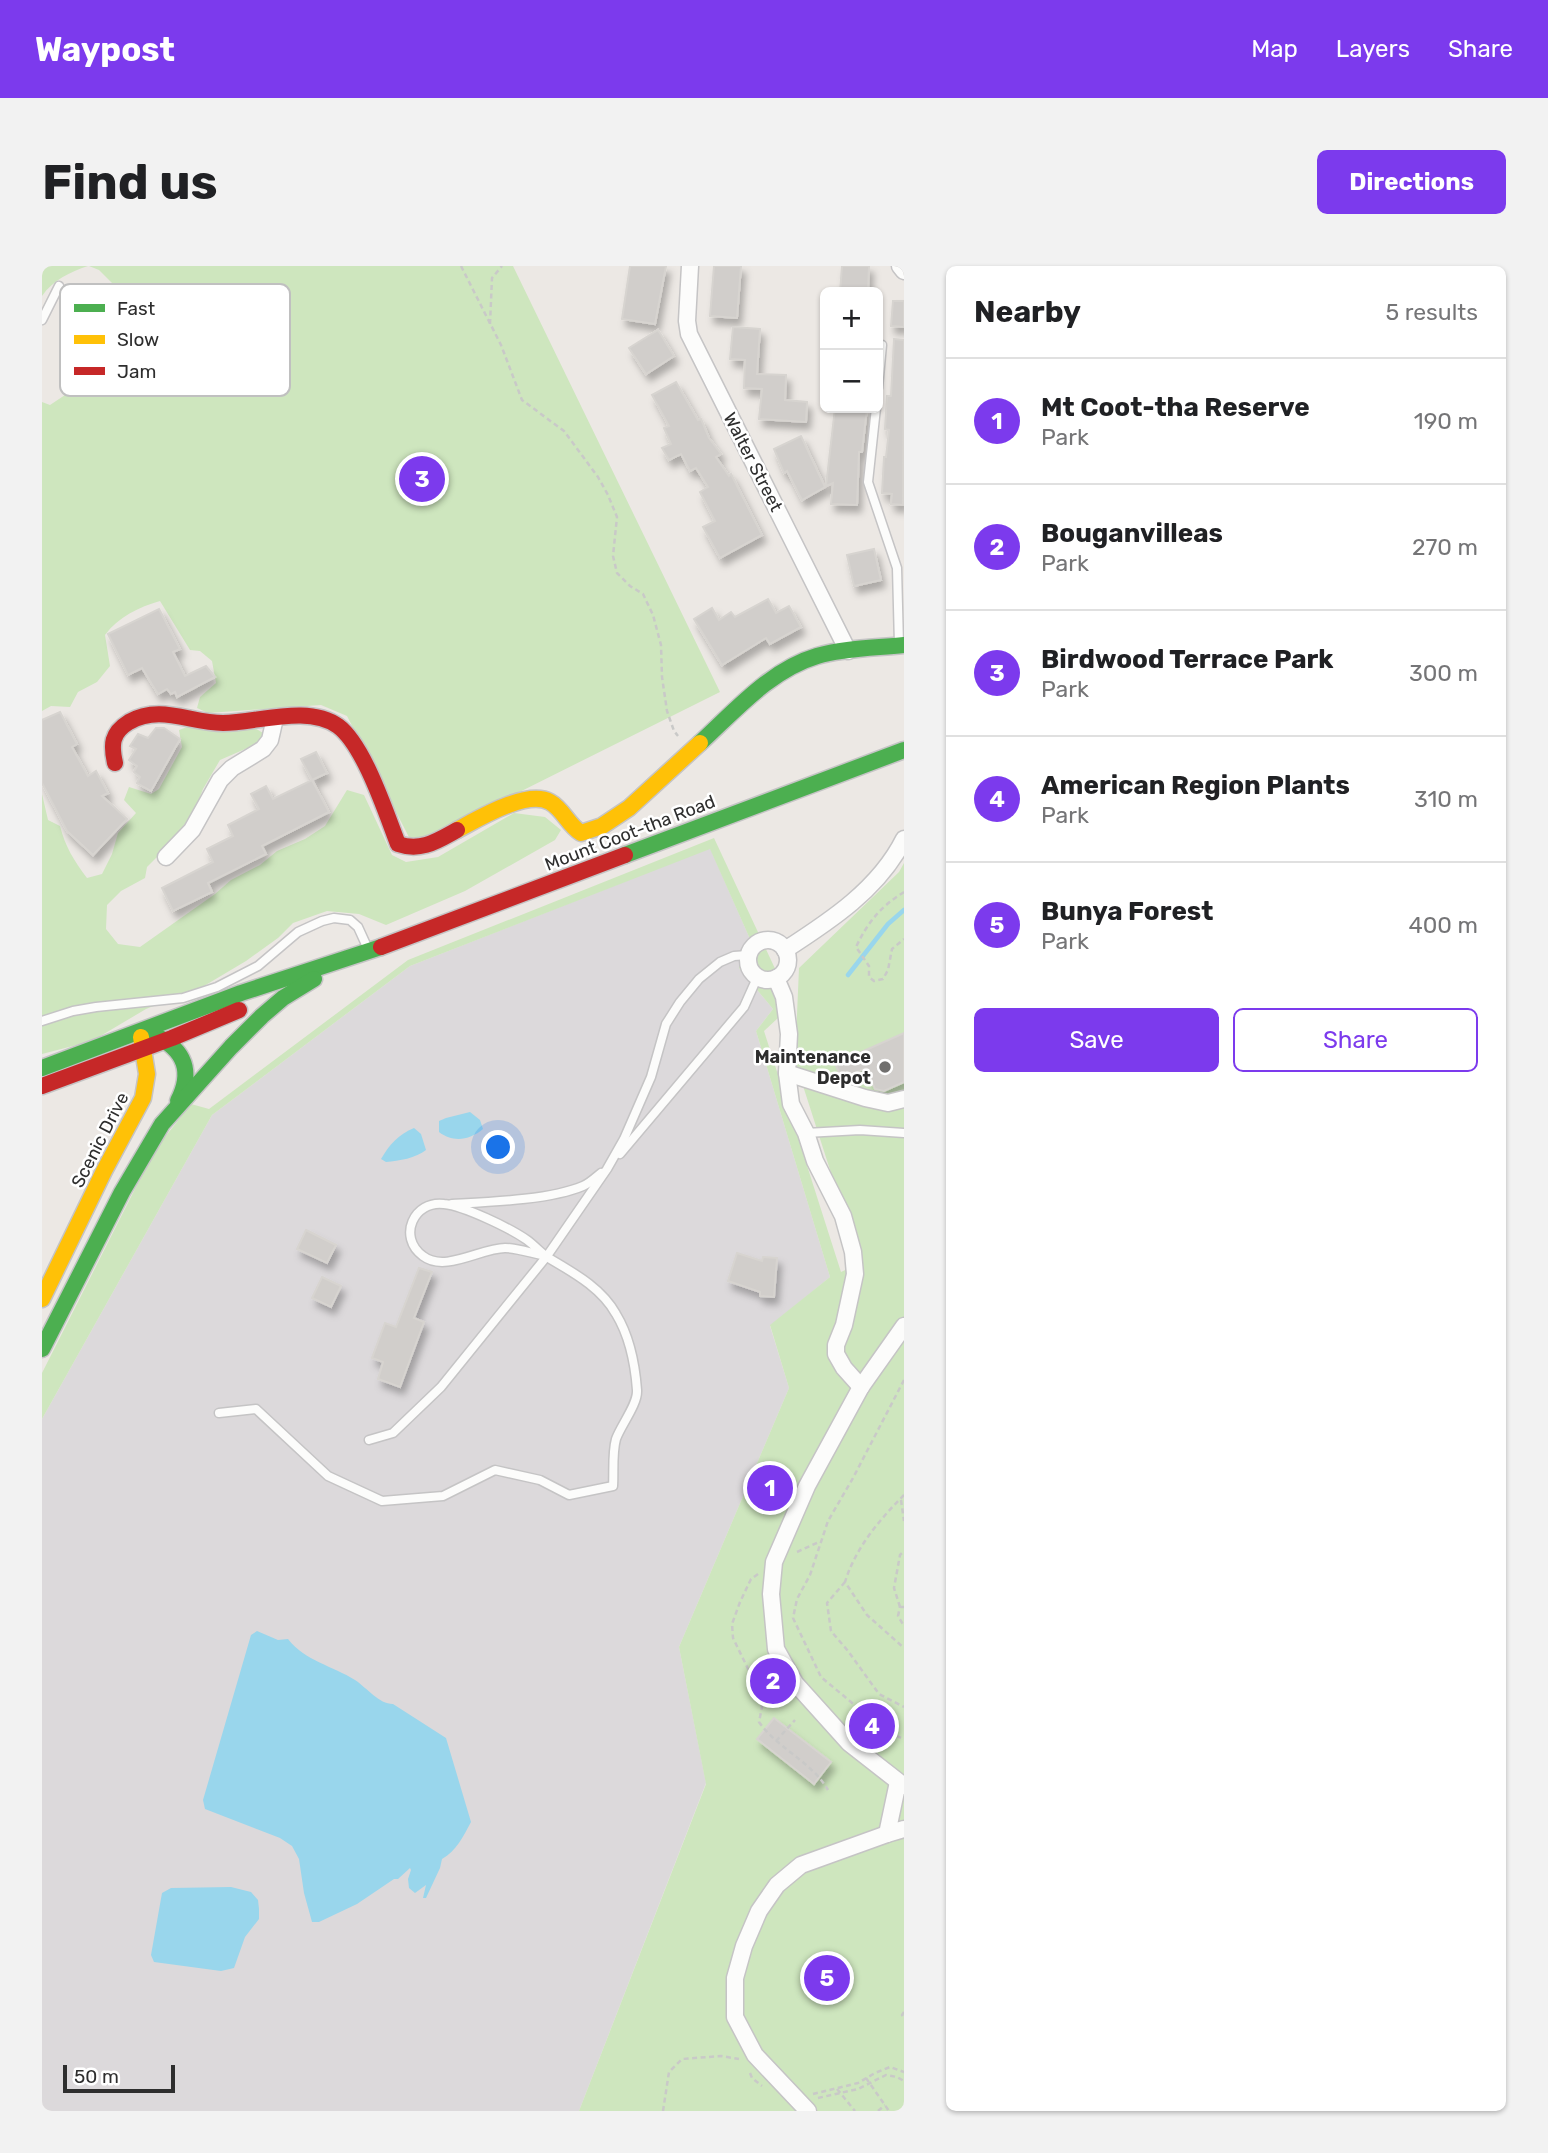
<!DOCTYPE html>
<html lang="en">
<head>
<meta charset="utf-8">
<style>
  :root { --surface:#fff; --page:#f2f2f2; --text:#202124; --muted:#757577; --line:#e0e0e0; --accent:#7c3aed }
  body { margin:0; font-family:Rubik,sans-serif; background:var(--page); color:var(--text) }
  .controls { position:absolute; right:21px; top:21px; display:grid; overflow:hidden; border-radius:10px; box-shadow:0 2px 5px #0004 }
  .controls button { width:63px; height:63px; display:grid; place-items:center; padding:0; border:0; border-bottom:2px solid var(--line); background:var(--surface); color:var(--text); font:35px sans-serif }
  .scale { position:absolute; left:21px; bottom:18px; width:112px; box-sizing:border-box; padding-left:7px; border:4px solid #2e2e2e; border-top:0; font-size:19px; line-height:24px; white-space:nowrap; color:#2e2e2e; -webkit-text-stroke:5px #fff; paint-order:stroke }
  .you { position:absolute; left:457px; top:882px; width:24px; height:24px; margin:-18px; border:5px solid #fff; border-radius:50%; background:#1a73e8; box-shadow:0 0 0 10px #1a73e833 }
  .badge { display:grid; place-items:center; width:46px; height:46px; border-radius:50%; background:var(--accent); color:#fff; font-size:23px; font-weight:700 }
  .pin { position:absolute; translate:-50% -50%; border:4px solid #fff; box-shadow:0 2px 7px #0006 }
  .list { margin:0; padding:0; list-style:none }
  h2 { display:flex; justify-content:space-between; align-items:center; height:91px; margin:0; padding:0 28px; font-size:30px }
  h2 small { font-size:23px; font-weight:400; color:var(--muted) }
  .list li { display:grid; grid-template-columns:46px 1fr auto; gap:21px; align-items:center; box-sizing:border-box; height:126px; padding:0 28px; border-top:2px solid var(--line) }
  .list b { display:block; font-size:26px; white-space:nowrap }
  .list p { margin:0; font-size:23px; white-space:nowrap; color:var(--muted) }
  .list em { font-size:23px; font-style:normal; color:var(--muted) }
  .actions { display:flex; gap:14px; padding:21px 28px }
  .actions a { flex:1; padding:16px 0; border:2px solid var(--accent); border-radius:10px; text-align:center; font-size:24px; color:var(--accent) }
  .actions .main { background:var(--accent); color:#fff }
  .map { position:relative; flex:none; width:862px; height:1845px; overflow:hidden; border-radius:10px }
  header { display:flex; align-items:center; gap:42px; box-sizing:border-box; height:98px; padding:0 35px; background:var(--accent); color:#fff }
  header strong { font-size:33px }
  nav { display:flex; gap:38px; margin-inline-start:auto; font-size:24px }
  .intro { display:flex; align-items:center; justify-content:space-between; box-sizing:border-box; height:168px; padding:0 42px }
  h1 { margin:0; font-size:49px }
  .button { padding:18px 32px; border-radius:10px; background:var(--accent); color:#fff; font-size:24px; font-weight:700 }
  main { display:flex; gap:42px; padding:0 42px }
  aside { flex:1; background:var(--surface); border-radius:10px; box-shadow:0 2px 5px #0004 }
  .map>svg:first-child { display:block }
  .industrial { fill:#dcd9db }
  .green { fill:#cee6be }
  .water { fill:#99d6ec }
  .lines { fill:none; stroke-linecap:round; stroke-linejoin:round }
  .stream { stroke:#99d6ec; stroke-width:4.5 }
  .building { fill:#d1cecb; stroke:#d7d4d0; stroke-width:2; filter:url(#shadow) }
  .lane-casing { stroke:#c5c4c5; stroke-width:11 }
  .street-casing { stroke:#c5c4c5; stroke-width:19 }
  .fast-casing { stroke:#c5c4c5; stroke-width:19 }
  .slow-casing { stroke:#c5c4c5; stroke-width:19 }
  .jam-casing { stroke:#c5c4c5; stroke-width:19 }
  .path { stroke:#c9c9c8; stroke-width:2.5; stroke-dasharray:5 3.5; stroke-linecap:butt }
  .lane { stroke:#fcfcfb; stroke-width:8 }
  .street { stroke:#fcfcfb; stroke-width:16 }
  .fast { stroke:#4caf50; stroke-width:16 }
  .slow { stroke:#ffc107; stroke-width:16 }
  .jam { stroke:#c62828; stroke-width:16 }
  .poi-dot { fill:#706f6e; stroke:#fff; stroke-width:2.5 }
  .labels { text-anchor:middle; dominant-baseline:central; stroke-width:5; stroke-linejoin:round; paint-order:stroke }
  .street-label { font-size:18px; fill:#2e2e2e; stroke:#fff }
  .poi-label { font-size:18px; font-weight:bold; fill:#2e2e2e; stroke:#fff; text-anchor:end }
  .key { fill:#fff; stroke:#c0c0c0; stroke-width:2 }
  .key-label { font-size:19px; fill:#2e2e2e }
</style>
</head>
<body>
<header>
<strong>Waypost</strong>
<nav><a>Map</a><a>Layers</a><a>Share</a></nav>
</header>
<div class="intro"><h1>Find us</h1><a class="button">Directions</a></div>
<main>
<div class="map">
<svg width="862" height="1845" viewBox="0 0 862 1845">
  <defs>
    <filter id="shadow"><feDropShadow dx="4" dy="7" stdDeviation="3.5" flood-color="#0004"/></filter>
  </defs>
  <rect width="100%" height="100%" fill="#ece8e4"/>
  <!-- industrial -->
  <path class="industrial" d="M668 582 708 673 698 688 697 702 731 743 714 765 788 1011 728 1060 747 1122 637 1381 664 1517 537 1845H0V1153L170 849 368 700Z"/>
  <!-- green -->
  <g class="green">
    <path d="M0 0H46C28 6 11 14 0 30Z"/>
    <path d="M47 0H471L678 426 371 579 305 450 279 439 166 447 155 442 158 431 174 417 170 395 158 385 148 384 118 335C97 341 76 351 63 369L68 400 55 416 36 426 28 441 9 440 0 445V136L8 139 29 125 43 107 38 97 25 89 43 76 51 78 70 63 88 35 57 4Z"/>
    <path d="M208 459 221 467 219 476 178 494 161 523 154 541 132 574 105 601 103 612 79 625 65 639 64 663 76 678 98 681 173 628 189 614 218 599 235 585 263 573 283 560 305 524 322 529 350 589 364 596 396 591 472 547 503 551 519 564 513 574 423 625 344 659 317 648 285 645 251 657 236 672 204 695 162 720 104 743 50 775 0 788V528L6 554 18 560C23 580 32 595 45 612L60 608 70 588 76 567 94 547 82 534 87 521 109 528 117 523 140 481 137 464 145 461Z"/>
    <path d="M672 572 750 739 722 765 799 1006 818 997 753 795 757 702 857 606 862 597V1845H537L664 1518 637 1381 747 1122 728 1059 788 1011 714 765 731 743 697 702 698 689 708 673 668 583 368 700 170 849 0 1153V1107L94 921 119 876 149 838 167 843 366 694Z"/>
  </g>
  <!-- water -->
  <g class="water">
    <path d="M428 846 438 854 441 863C428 874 411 877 397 866V855L404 852Z"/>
    <path d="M372 862 379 868 384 884C374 892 357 895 344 896L339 893C347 879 357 868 372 862Z"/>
    <path d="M215 1365 236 1374 246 1373C263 1395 291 1400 313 1414 325 1422 337 1438 351 1438L404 1472 429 1556C421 1571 414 1585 400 1593L398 1602 384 1632H381L384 1619 373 1627 367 1622 366 1613 369 1604 368 1602 356 1613H352L315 1638 277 1656H270L262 1627 257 1593 250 1580 238 1572 163 1543 161 1534 209 1369Z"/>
    <path d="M189 1621 209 1626 216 1634 217 1643V1653L203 1671 192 1702 179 1705 112 1696 109 1689 120 1627 129 1622Z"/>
  </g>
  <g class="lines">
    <!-- stream -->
    <path class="stream" d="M806 709 846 658 862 644"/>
  </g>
  <!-- building -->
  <g class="building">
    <path d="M588 0H624L613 58 580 53Z"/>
    <path d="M672 0H699L695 52 668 50Z"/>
    <path d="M800 0H827L826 26H798Z"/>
    <path d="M851 35H862V61L849 60Z"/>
    <path d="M691 61 718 63 715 108 744 109 743 134 765 136 764 156 717 153 720 123 702 122 703 94 688 93Z"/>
    <path d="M616 64 632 90 604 108 587 82Z"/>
    <path d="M852 73 862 74 861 239 849 238 850 228 840 227 842 191H844L847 164 843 163 845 130H849Z"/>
    <path d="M634 116 656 154 659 153 667 172 679 188 674 191 687 210 689 208 720 269 678 292 661 261 673 255 658 226 666 221 654 202 648 205 639 188 627 194 620 182 629 178 622 162 627 160 610 129Z"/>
    <path d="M793 142H825L820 186H817L815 239 789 238 791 217 784 220Z"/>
    <path d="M759 170 783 221 760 234 745 205 742 207 732 183Z"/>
    <path d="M832 283 839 314 812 320 805 289Z"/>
    <path d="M726 333 734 347 747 340 759 361 728 378 724 372 680 399 652 353 670 342 677 354 689 346 693 351Z"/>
    <path d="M117 343 138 383 131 386 143 410 164 400 173 411 135 431 133 426 129 428 125 423 116 428 100 402 86 409 66 368Z"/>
    <path d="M18 446 35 478 30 481 46 510 54 505 66 527 60 530 85 553 51 589 25 565 0 517V454Z"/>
    <path d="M114 462H122L138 473 109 525 95 517 98 511 92 506 95 500 87 494 94 483 88 480 96 468 106 472Z"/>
    <path d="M274 486 285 507 270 514 259 493Z"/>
    <path d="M270 514 287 546 220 580 224 588 166 617 170 626 131 645 120 622 171 596 165 583 191 570 186 559 217 543 209 528 224 520 231 533Z"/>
    <path d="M862 767V816L842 825 833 823 824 802 800 813 794 800 818 789 817 787Z"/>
    <path d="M264 964 294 979 285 997 255 983Z"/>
    <path d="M695 987 720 995 721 991 735 992 732 1031 718 1030V1026L686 1015Z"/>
    <path d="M377 1002 390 1006 372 1052 382 1056 358 1121 336 1113 341 1096 330 1092 343 1057 354 1061Z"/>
    <path d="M280 1011 299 1020 289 1041 270 1032Z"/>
    <path d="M732 1452 789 1496 772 1518 715 1473Z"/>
  </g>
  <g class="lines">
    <defs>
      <g id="lane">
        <path d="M0 54 17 20"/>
        <path d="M836 122 840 79"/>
        <path d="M834 142 826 216 855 302 857 379"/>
        <path d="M0 755 31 745 54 741 141 732 175 721 216 700 256 666 280 655 292 652 308 654 316 661 326 683"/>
        <path d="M764 867 818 864 862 867"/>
        <path d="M578 888 702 741 715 712"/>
        <path d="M410 938C447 936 508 934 541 920 548 917 554 911 559 907"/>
        <path d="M177 1147 214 1143 286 1210 340 1235 401 1230 453 1204 498 1214 527 1229 571 1220C572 1206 570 1187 574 1173 579 1159 596 1138 595 1124 593 1097 588 1071 574 1048 559 1021 530 1006 505 991 498 986 492 979 485 974 468 962 422 940 402 938 372 934 355 971 381 990 403 1007 439 982 463 982 476 982 492 988 505 990"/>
        <path d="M327 1174 351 1167 399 1121 505 990 565 903 582 873 609 811 624 758 638 736 657 713 678 696 692 690 706 689"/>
      </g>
      <g id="street">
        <path d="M648 0 645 55 647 68 806 385"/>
        <path d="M858 0 862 5"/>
        <path d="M124 591 150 564 178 514 190 502 221 483 228 474 233 452"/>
        <circle cx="726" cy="694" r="20"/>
        <path d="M743 684C788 655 837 623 862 573"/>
        <path d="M734 712 742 731 747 768 745 807 749 838 764 867 773 895 801 950 811 986 813 1008 802 1059 794 1079V1088L802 1102 819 1121"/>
        <path d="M745 807 823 832 846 837 862 833"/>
        <path d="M862 1060 819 1121 765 1220 732 1296 729 1328 734 1383 753 1417 807 1477 862 1520"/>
        <path d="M856 1516 845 1568 862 1563"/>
        <path d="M766 1845 713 1789 693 1751V1712L702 1680 717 1645 735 1619 759 1599 845 1568"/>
      </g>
      <g id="fast">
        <path d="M658 477C693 445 728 404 775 390 802 382 834 382 862 379"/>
        <path d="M583 589 862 484"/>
        <path d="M114 770C143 784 151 806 136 835"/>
        <path d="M0 802 199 727 339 681"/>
        <path d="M0 1083 80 926 120 858 189 781 220 750 241 732 272 713"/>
      </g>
      <g id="slow">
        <path d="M415 564C436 553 485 523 508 536 521 543 526 559 539 567L560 560 587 542 658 477"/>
        <path d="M0 1033 62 905 101 832 105 808 99 771"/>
      </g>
      <g id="jam">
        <path d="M73 497C69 479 69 467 87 456 118 438 148 457 181 457 215 457 266 438 296 460 322 479 344 547 356 578 379 586 395 575 415 564"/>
        <path d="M339 681 583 589"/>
        <path d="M0 820 130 772 197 744"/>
      </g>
    </defs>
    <!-- lane casing -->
    <use href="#lane" class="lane-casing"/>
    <!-- street casing -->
    <use href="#street" class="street-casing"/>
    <!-- fast casing -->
    <use href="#fast" class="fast-casing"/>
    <!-- slow casing -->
    <use href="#slow" class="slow-casing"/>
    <!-- jam casing -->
    <use href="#jam" class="jam-casing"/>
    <!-- path -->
    <g class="path">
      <path d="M419 0 459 79 480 134 522 165 556 211 566 229 575 251 571 290 575 307 588 320 601 328 611 349 619 379 620 411 625 445 632 465 636 470"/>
      <path d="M448 58 450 12 460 0"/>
      <path d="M862 626C838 641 826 656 814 681L827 700V711L832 715 841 713 846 704 850 683 862 673"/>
      <path d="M862 1114 811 1212 786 1255 768 1309 755 1333 751 1352 779 1411 827 1451 852 1469 862 1473"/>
      <path d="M862 1229C837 1254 813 1283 803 1316L825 1349 862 1382"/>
      <path d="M859 1234 862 1255"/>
      <path d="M755 1286 777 1276"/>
      <path d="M716 1308 709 1313 698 1336 690 1358 691 1372 711 1413 720 1441 717 1456C736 1483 769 1495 786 1524"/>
      <path d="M803 1316 785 1337 789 1365 806 1385 837 1428 862 1441"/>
      <path d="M858 1341 852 1322 858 1289 862 1285"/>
      <path d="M862 1341H858L856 1350 862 1360"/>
      <path d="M734 1475 753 1454"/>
      <path d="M862 1746 860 1749 862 1752"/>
      <path d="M708 1807 710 1812 720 1820"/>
      <path d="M824 1812 847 1845"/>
      <path d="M795 1823 813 1845"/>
      <path d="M771 1828 816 1817 833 1807 848 1801 862 1806"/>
      <path d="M776 1832 816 1823 844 1809 855 1811 862 1815"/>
      <path d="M621 1845 627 1806 640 1793 679 1790 697 1793"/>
      <path d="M836 1845 843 1839"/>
    </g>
    <!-- lane -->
    <use href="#lane" class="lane"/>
    <!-- street -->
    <use href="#street" class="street"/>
    <!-- fast -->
    <use href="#fast" class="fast"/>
    <!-- slow -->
    <use href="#slow" class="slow"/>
    <!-- jam -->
    <use href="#jam" class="jam"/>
  </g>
  <!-- markers -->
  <circle class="poi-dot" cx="843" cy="801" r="7"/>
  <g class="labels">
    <!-- street labels -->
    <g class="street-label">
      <text transform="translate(711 196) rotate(63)">Walter Street</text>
      <text transform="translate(588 567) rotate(-21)">Mount Coot-tha Road</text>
      <text transform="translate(58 874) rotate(-63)">Scenic Drive</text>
    </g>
    <!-- poi labels -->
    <g class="poi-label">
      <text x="829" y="791">Maintenance<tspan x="829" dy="21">Depot</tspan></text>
    </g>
  </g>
  <!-- legend -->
  <rect x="18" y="18" width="230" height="112" rx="10" class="key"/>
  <rect x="32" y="38" width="31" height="8" fill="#4caf50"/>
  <rect x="32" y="69" width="31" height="9" fill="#ffc107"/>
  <rect x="32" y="101" width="31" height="8" fill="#c62828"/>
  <g class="key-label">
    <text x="75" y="49">Fast</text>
    <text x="75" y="80">Slow</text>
    <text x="75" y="112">Jam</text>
  </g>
</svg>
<div class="controls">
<button>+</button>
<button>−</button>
</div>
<div class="scale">50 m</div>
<div class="you"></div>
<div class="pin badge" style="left:728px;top:1222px">1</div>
<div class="pin badge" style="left:731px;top:1415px">2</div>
<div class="pin badge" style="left:380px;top:213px">3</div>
<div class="pin badge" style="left:830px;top:1460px">4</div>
<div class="pin badge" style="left:785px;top:1712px">5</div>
</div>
<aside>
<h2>Nearby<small>5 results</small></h2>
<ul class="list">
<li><span class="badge">1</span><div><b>Mt Coot-tha Reserve</b><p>Park</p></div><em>190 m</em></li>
<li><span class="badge">2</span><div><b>Bouganvilleas</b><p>Park</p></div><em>270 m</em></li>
<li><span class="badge">3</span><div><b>Birdwood Terrace Park</b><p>Park</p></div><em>300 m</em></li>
<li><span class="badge">4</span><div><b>American Region Plants</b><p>Park</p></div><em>310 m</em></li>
<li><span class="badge">5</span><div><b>Bunya Forest</b><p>Park</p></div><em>400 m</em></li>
</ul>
<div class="actions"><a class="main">Save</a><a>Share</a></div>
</aside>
</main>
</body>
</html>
